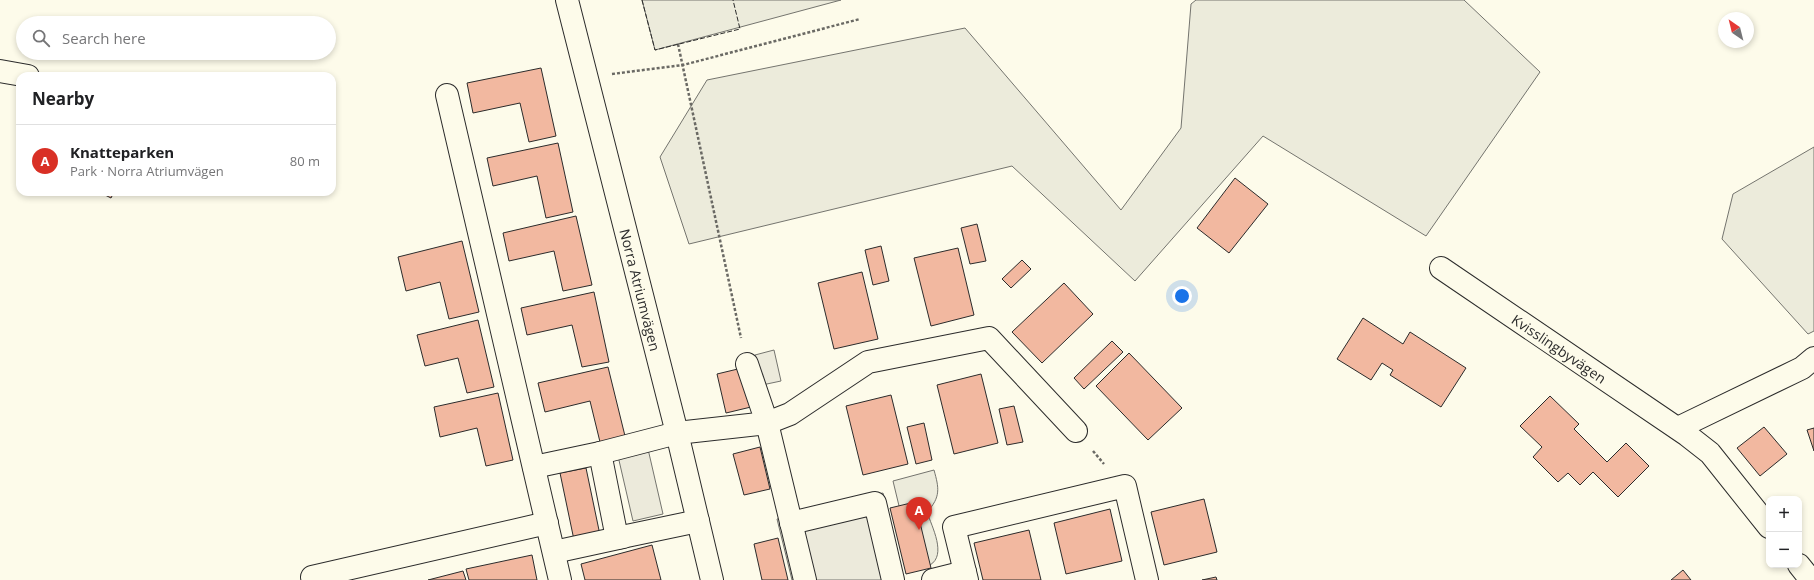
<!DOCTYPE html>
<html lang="en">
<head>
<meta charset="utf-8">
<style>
  :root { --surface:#fff; --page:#f2f2f2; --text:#202124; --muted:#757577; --line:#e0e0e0; --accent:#d93025 }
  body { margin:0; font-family:"Open Sans",sans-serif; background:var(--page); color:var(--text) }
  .controls { position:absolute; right:12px; bottom:12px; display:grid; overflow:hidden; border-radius:8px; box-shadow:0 2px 6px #0003 }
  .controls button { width:36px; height:36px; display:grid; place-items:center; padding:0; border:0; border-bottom:1px solid var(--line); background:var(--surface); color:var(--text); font:20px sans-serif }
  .compass { position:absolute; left:1718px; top:12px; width:36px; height:36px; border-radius:50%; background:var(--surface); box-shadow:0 2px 6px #0003; rotate:325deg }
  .you { position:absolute; left:1182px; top:296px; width:14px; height:14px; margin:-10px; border:3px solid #fff; border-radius:50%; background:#1a73e8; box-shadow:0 0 0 6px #1a73e833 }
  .badge { display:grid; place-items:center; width:26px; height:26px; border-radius:50%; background:var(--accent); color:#fff; font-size:13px; font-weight:700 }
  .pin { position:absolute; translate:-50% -33px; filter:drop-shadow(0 1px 2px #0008) }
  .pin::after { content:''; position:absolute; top:21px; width:14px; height:12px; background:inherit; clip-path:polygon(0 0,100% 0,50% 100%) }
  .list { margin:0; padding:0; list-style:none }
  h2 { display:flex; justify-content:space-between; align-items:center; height:52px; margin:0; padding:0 16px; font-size:17px }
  h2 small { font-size:13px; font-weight:400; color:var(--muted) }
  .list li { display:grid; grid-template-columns:26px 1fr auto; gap:12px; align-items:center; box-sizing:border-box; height:72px; padding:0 16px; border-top:1px solid var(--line) }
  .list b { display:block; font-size:15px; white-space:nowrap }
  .list p { margin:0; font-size:13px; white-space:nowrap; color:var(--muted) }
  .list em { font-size:13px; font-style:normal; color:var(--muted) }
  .icon { flex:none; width:22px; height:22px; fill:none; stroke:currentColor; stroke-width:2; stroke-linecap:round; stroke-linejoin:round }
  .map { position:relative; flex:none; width:1814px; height:580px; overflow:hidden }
  .search { position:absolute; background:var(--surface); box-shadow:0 2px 6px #0003; left:16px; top:16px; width:320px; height:44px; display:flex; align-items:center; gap:10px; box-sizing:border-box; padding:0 14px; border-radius:22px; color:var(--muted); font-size:15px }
  .panel { position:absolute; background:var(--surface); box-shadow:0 2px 6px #0003; left:16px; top:72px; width:320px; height:124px; border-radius:12px }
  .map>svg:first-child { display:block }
  .green { fill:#ecebdb; stroke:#74746e }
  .parking { fill:#eceadb; stroke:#74746e }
  .building { fill:#f2b8a0; stroke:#2b2b2b }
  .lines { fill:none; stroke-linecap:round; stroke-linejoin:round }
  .minor-casing { stroke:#2b2b2b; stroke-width:24 }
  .path { stroke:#6a6964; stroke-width:2.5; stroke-dasharray:3 2; stroke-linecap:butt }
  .minor { stroke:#fdfbea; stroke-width:22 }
  .fence { stroke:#2b2b2b; stroke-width:1; stroke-dasharray:5 2; stroke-linecap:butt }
  .labels { text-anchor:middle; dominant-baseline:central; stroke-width:3; stroke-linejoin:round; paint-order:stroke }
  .street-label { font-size:14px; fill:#2b2b2b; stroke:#fdfbea }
</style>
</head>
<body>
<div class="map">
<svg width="1814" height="580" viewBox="0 0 1814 580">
  <rect width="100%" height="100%" fill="#fdfbea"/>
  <!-- green -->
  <g class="green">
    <path d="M642 0H841L655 50Z"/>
    <path d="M1196 0H1464L1540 72 1426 236 1263 136 1135 281 1012 166 689 244 660 157 707 80 965 28 1121 210 1181 128 1191 4Z"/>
    <path d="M1814 147V331L1808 334 1722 239 1733 194Z"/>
    <path d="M934 470C939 488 941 497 927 512 932 527 947 555 930 565 926 567 919 567 914 568L893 481Z"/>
  </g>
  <!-- parking -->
  <g class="parking">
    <path d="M774 350 781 381 762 385 755 355Z"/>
    <path d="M648 449 663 514 633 521 618 456Z"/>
    <path d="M883 493 904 580H792L777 519Z"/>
  </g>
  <!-- building -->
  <g class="building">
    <path d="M541 68 556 136 529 142 520 103 473 113 467 83Z"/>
    <path d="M558 143 573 212 546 218 537 176 493 186 487 158Z"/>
    <path d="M1235 178 1268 204 1229 253 1197 228Z"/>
    <path d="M99 192H114L111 198Z"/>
    <path d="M576 216 592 285 563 291 554 251 509 261 503 233Z"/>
    <path d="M977 224 986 261 970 264 961 228Z"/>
    <path d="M462 241 479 312 449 319 440 282 406 291 398 257Z"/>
    <path d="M881 246 889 281 873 285 865 250Z"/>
    <path d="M958 248 974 315 931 326 914 258Z"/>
    <path d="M1022 260 1031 269 1011 288 1002 279Z"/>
    <path d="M862 272 878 339 834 349 818 283Z"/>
    <path d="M1064 283 1093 314 1042 363 1012 332Z"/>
    <path d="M594 292 609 362 582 367 572 325 527 335 521 308Z"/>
    <path d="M1363 318 1403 344 1410 332 1466 368 1441 407 1390 375 1393 370 1382 363 1371 380 1337 359Z"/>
    <path d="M478 320 494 387 467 393 458 358 425 366 417 335Z"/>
    <path d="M1112 341 1123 352 1084 389 1074 378Z"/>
    <path d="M1129 353 1182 408 1148 440 1096 386Z"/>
    <path d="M608 367 625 436 600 442 590 401 545 412 538 383Z"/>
    <path d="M742 368 751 407 726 413 717 374Z"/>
    <path d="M981 374 998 443 954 454 937 385Z"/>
    <path d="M498 393 513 460 486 466 477 428 440 437 434 407Z"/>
    <path d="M891 395 908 464 863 475 846 406Z"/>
    <path d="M1550 396 1579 424 1574 429 1607 462 1626 443 1649 466 1618 497 1593 472 1580 485 1568 473 1558 482 1533 457 1542 447 1520 426Z"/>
    <path d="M1014 406 1023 442 1007 445 999 409Z"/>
    <path d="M924 423 932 460 916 464 907 427Z"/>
    <path d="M1764 427 1787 454 1760 476 1737 448Z"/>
    <path d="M1814 428V451L1807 430Z"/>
    <path d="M760 447 770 489 744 495 733 454Z"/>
    <path d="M586 468 600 535 574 540 560 473Z"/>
    <path d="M1204 499 1217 552 1164 565 1151 512Z"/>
    <path d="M915 502 931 568 906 574 890 508Z"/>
    <path d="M1110 509 1122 561 1066 574 1054 523Z"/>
    <path d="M1029 530 1041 580H983L974 543Z"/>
    <path d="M778 538 788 580H762L754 544Z"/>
    <path d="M652 545 661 580H585L581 564Z"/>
    <path d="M532 555 537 580H469L466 569Z"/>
    <path d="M1683 570 1691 580H1671Z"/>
    <path d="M463 571 466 580H428Z"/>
    <path d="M1216 577 1217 580H1202Z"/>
  </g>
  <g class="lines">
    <defs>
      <g id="minor">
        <path id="s1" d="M567 0 677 433 712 580"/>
        <path d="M0 71 28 76"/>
        <path d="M447 95 560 580"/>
        <path id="s2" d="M1441 268 1687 435 1710 453 1769 527"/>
        <path d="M747 364 767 423 805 580"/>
        <path d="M1678 428 1802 368 1814 358"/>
        <path d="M534 467 600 453"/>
        <path d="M698 521 617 538 600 453 677 433 767 423 790 414 868 362 989 338 1076 431"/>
        <path d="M791 523 875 503 893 580"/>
        <path d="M554 552 623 537"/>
        <path d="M1799 565 1811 580"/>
        <path d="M312 577 547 523"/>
        <path d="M933 580 965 572"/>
        <path d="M967 580 954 527 1125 486 1147 580"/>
      </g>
    </defs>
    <!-- minor casing -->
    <use href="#minor" class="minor-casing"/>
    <!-- path -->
    <g class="path">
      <path d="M678 44 741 338"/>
      <path d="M612 74 683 65 860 19"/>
      <path d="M1093 451 1104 464"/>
    </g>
    <!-- minor -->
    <use href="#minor" class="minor"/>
    <!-- fence -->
    <path class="fence" d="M642 0 655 50 740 29 733 0"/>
  </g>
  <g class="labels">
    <!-- street labels -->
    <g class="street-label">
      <text stroke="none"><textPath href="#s1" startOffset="299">Norra Atriumvägen</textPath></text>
      <text stroke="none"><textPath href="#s2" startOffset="143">Kvisslingbyvägen</textPath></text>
    </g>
  </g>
</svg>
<div class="controls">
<button>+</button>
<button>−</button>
</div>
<svg class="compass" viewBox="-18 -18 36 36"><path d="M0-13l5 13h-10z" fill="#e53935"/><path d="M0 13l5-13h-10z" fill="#757577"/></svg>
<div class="you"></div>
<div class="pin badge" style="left:919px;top:530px">A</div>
<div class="search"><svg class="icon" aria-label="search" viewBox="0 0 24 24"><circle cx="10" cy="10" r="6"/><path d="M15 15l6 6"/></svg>Search here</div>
<section class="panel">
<h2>Nearby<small></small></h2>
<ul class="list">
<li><span class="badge">A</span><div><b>Knatteparken</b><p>Park · Norra Atriumvägen</p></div><em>80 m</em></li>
</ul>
</section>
</div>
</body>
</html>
